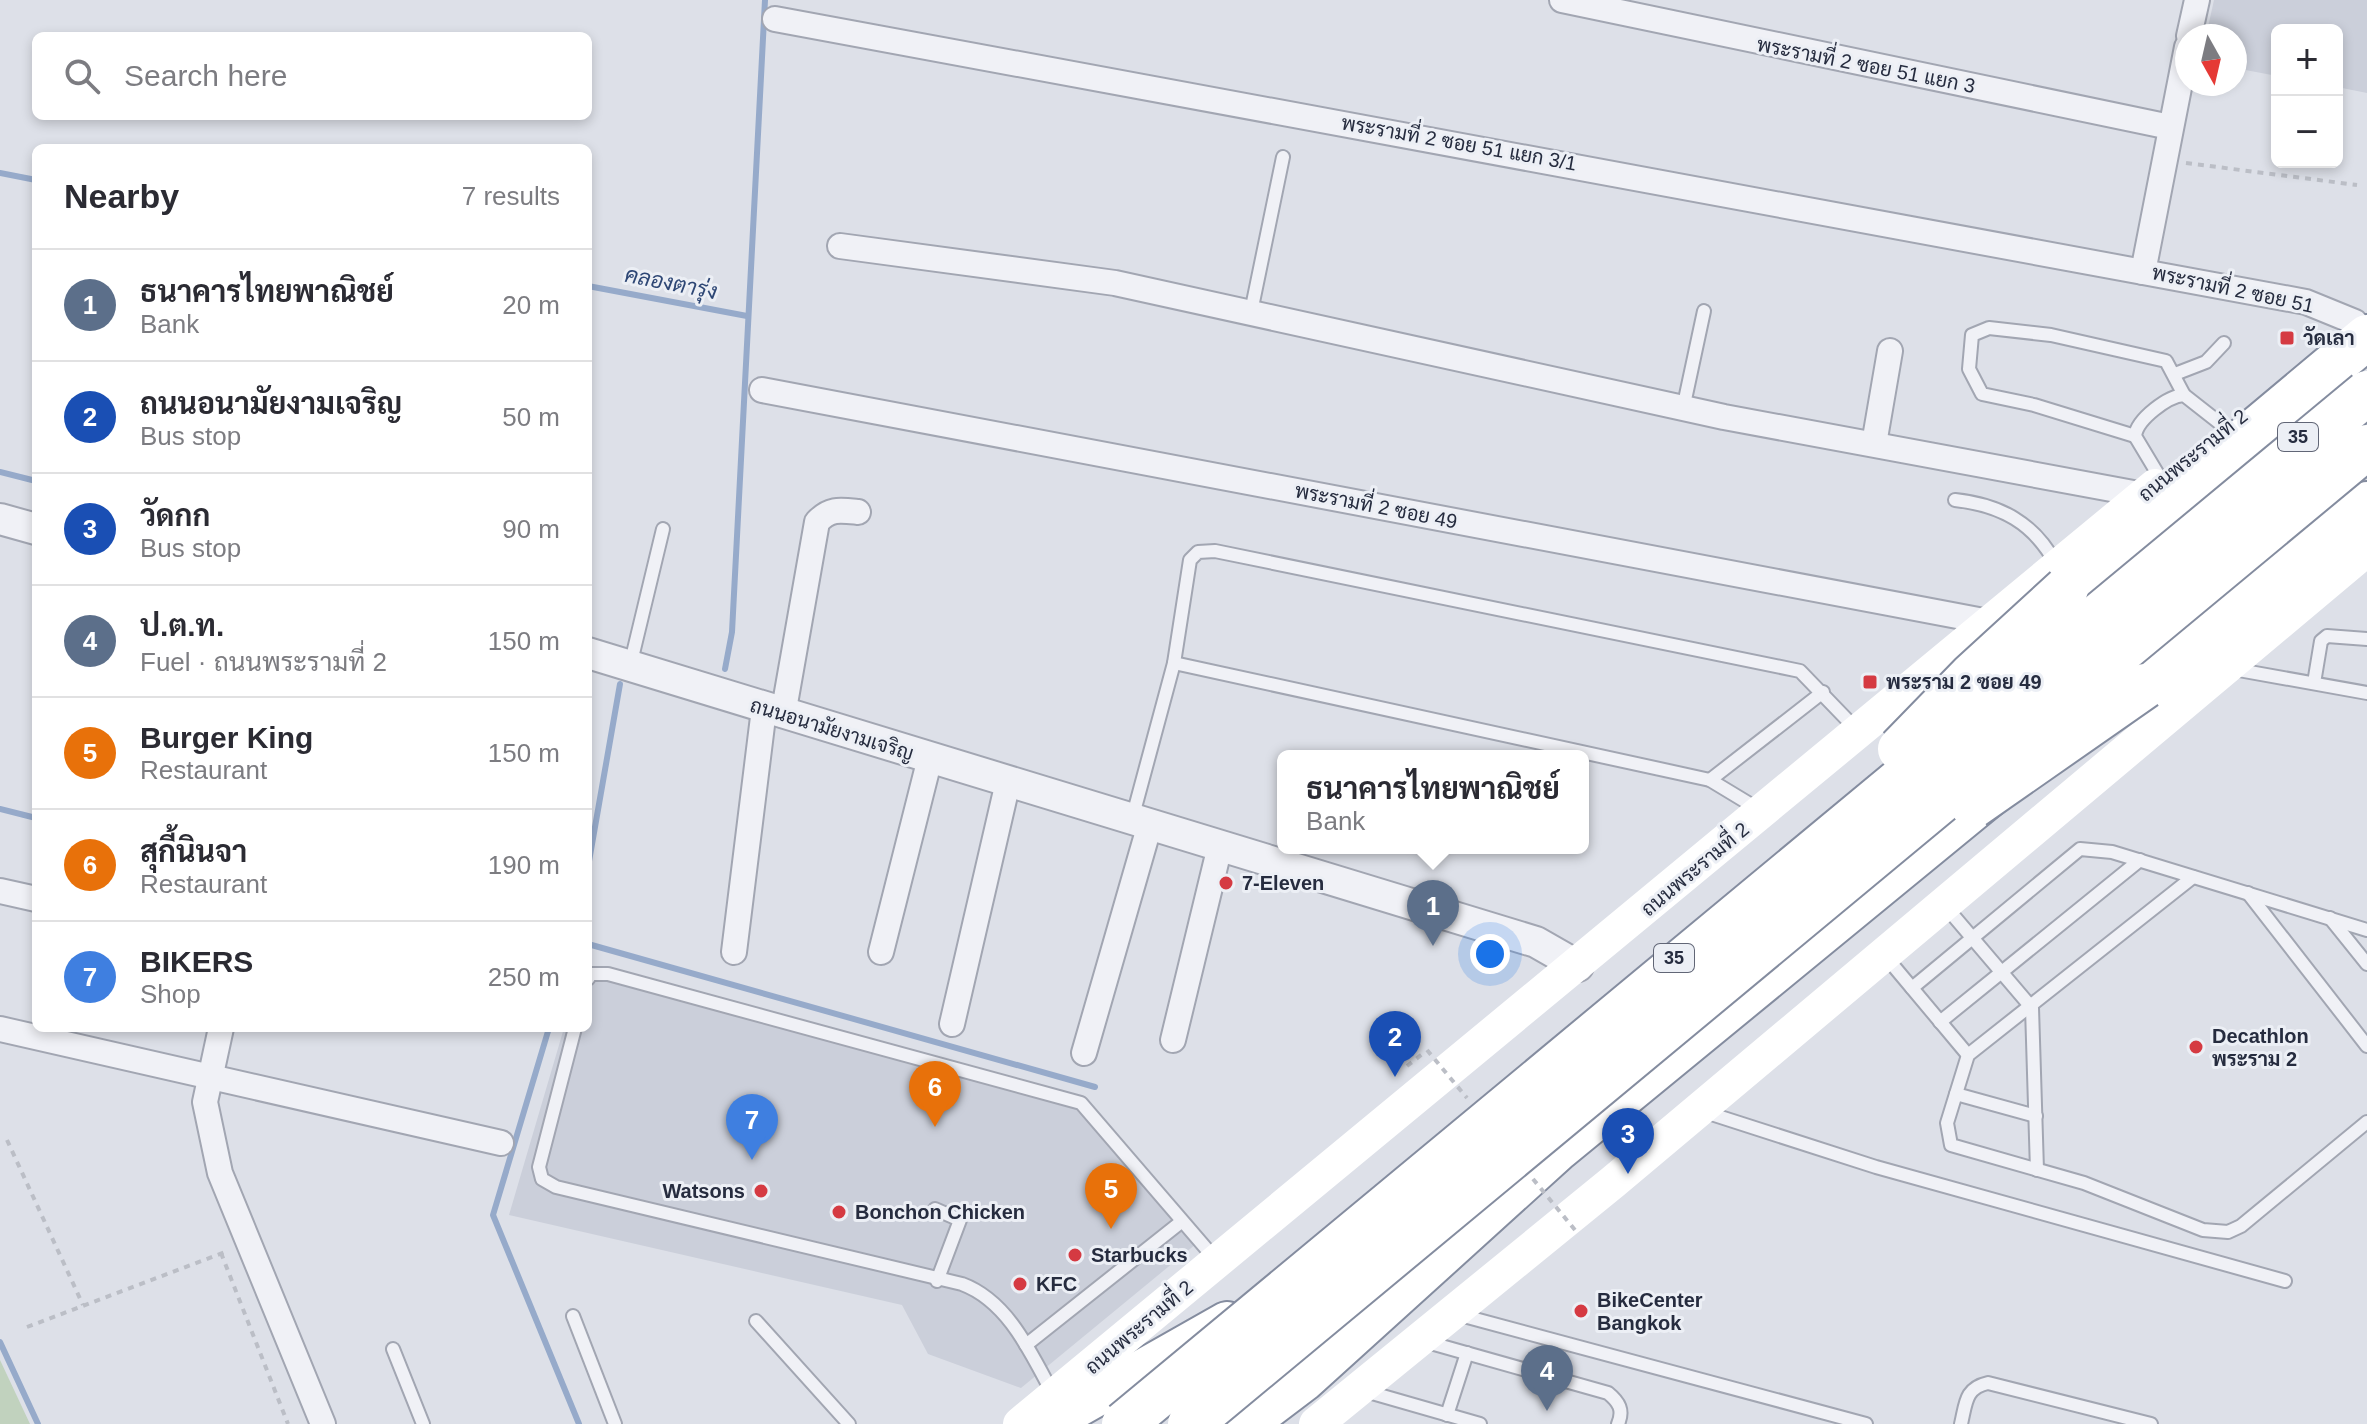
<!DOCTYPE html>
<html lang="en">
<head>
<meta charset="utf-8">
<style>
  :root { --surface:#fff; --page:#f7f7f7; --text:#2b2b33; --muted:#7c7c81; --line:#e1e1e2; --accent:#0f766e }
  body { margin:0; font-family:Helvetica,Sarabun,sans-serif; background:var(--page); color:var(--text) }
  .controls { position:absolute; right:24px; top:24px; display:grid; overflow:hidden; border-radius:12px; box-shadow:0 4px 12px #0003 }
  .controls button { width:72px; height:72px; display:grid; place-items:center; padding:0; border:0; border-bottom:2px solid var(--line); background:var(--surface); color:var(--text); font:40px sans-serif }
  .compass { position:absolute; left:2175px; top:24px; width:72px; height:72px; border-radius:50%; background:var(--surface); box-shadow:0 4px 12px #0003; rotate:172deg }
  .you { position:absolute; left:1490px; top:954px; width:28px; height:28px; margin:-20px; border:6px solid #fff; border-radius:50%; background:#1a73e8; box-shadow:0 0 0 12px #1a73e833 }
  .badge { display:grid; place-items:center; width:52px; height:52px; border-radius:50%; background:var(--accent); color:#fff; font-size:26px; font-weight:700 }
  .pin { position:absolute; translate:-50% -66px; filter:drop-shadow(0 2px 4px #0008) }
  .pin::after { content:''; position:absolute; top:42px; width:28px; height:24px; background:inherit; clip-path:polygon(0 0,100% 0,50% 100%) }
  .popup { position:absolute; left:1277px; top:750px; width:312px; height:104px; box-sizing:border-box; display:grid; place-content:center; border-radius:12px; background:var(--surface); filter:drop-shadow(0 2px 6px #0005); font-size:26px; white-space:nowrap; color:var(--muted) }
  .popup b { font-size:30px; color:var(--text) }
  .popup::after { content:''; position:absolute; left:50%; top:100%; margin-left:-16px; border:16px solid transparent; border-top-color:var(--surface) }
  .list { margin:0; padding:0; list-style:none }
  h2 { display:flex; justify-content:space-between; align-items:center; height:104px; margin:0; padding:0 32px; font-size:34px }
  h2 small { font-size:26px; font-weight:400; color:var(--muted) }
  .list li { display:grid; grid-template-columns:52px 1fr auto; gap:24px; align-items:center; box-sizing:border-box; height:112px; padding:0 32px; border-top:2px solid var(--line) }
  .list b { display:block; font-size:30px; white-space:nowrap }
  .list p { margin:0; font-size:26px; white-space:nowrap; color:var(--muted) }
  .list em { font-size:26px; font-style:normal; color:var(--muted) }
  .icon { flex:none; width:44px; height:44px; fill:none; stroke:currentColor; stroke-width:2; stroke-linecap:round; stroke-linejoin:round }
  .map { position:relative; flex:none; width:2367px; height:1424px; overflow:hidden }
  .search { position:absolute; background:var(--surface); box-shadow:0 4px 12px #0003; left:32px; top:32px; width:560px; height:88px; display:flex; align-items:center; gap:20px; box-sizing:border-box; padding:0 28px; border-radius:12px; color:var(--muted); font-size:30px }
  .panel { position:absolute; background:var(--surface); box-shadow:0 4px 12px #0003; left:32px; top:144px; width:560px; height:888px; border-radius:12px }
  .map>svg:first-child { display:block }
  .built { fill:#cbcfda }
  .green { fill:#c1d2be }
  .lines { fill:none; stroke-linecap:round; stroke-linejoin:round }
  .stream { stroke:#96aaca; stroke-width:6 }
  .service-casing { stroke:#a2a6b2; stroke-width:16 }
  .minor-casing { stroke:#a2a6b2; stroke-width:28 }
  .tertiary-casing { stroke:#a2a6b2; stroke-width:34 }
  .trunk-casing { stroke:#848c9f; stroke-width:44 }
  .motorway-casing { stroke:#848c9f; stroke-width:48 }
  .path { stroke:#bbbec6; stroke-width:4; stroke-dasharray:6 6; stroke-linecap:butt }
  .service { stroke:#f0f1f6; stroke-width:12 }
  .minor { stroke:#f0f1f6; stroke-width:24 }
  .tertiary { stroke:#f0f1f6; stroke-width:30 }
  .secondary { stroke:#fff; stroke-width:34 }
  .trunk { stroke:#fff; stroke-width:40 }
  .motorway { stroke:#fff; stroke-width:44 }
  .motorway-bridge-casing { stroke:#848c9f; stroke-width:48; stroke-linecap:butt }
  .path-bridge { stroke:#bbbec6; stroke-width:4; stroke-dasharray:6 6; stroke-linecap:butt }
  .motorway-bridge { stroke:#fff; stroke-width:44 }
  .poi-dot { fill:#d53a42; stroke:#eceff5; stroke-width:3 }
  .labels { text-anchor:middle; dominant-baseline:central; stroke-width:6; stroke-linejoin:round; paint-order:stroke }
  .shield { fill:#eceff5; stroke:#616676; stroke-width:2 }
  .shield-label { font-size:18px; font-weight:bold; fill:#262c3f }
  .street-label { font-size:20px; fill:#262c3f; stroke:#eceff5 }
  .poi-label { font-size:20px; font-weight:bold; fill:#262c3f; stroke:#eceff5; text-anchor:start }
  .water-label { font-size:22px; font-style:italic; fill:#2e4775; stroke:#eceff5 }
</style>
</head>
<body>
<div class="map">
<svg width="2367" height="1424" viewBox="0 0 2367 1424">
  <rect width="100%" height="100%" fill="#dde0e8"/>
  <!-- built -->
  <g class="built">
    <path d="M2214 0H2367V93L2337 87V30H2277V76L2235 68V36H2206Z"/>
    <path d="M588 971 1083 1109 1196 1244 1021 1388 928 1354 902 1305 509 1215 564 1028H588Z"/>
  </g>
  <!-- green -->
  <path class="green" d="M0 1360 30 1424H0Z"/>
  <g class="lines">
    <!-- stream -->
    <g class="stream">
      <path d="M0 173 36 180"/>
      <path d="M588 286 747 316"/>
      <path d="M0 472 36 481"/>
      <path d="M725 669 732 632 765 0"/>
      <path d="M0 809 36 818"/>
      <path d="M588 867 620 684"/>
      <path d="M588 944 1095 1087"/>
      <path d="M549 1028 493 1215 579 1424"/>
      <path d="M0 1342 38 1424"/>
    </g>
    <defs>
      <g id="service">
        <path d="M1251 312 1283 157"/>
        <path d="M2175 374 2206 362 2224 343"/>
        <path d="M1683 409 1704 311"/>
        <path d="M2135 436 2034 405 1982 394 1969 369 1972 335 1989 328 2051 335 2166 361 2184 395"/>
        <path d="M2162 481 2135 436C2137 419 2168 396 2184 395L2226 428"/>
        <path d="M1955 500C2001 505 2034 523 2056 564"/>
        <path d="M1174 663 1710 780 1758 809"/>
        <path d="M630 666 663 529"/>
        <path d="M2233 669 2367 693"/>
        <path d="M2314 683 2321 641 2327 636 2367 639"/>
        <path d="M1710 780 1823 692"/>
        <path d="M1132 819 1174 663 1190 560 1198 552 1215 551 1800 671 1857 730"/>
        <path d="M2193 877 1968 1055 1947 1123 1951 1145 2084 1183 2203 1230 2228 1232 2241 1226 2367 1122"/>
        <path d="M2248 893 2367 1046"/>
        <path d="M1946 907 2032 1008 2037 1170"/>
        <path d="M2330 918 2367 964"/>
        <path d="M1886 957 1968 1055"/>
        <path d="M588 979 591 974H608L1081 1103 1216 1260"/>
        <path d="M1912 988 2080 849 2112 852 2367 930"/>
        <path d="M1940 1022 2140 860"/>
        <path d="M575 1028 539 1167 542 1179 556 1187 962 1284C1008 1301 1031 1353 1053 1394"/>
        <path d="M1956 1094 2036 1116"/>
        <path d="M1705 1112 1876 1167 2285 1281"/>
        <path d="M935 1209 960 1220 937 1281"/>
        <path d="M1460 1315 1866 1424"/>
        <path d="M573 1316 615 1424"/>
        <path d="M756 1321 849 1424"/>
        <path d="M1427 1342 1608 1393C1619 1402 1624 1410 1618 1424"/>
        <path d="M1026 1345 1181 1222"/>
        <path d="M393 1349 423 1424"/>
        <path d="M1365 1391 1480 1424"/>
        <path d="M1447 1415 1467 1353"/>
        <path d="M1961 1424C1966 1403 1965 1388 1988 1383L2151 1424"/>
      </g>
      <g id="minor">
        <path d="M1562 0 2170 127"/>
        <path d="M775 19 2143 272"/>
        <path d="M2189 36 2197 0"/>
        <path d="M2187 47 2143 272 2306 302 2355 322"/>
        <path d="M840 246 1115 283 1724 417 2144 495"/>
        <path d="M762 390 1989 622"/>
        <path d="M1874 444 1890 351"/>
        <path d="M783 715 817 522C830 508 840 510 858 512"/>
        <path d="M0 891 36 899"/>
        <path d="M734 952 764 709"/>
        <path d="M881 952 930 758"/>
        <path d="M952 1024 1008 782"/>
        <path d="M221 1028 205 1102 220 1173 323 1424"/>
        <path d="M0 1029 501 1143"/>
        <path d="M1173 1040 1220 846"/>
        <path d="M1084 1053 1150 824"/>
      </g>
      <g id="tertiary">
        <path d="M0 519 36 529"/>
        <path d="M588 653 1536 942 1578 966"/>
      </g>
      <g id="trunk">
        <path d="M1047 1424 1227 1322"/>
        <path d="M1247 1424 1305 1380 1559 1150 1999 789"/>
      </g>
      <g id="motorway">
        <path d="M2066 589 2367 337"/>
        <path d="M2145 686 2367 504"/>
      </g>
    </defs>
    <!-- service casing -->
    <use href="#service" class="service-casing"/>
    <!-- minor casing -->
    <use href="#minor" class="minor-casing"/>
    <!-- tertiary casing -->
    <use href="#tertiary" class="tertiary-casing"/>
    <!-- trunk casing -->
    <use href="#trunk" class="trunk-casing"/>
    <!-- motorway casing -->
    <use href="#motorway" class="motorway-casing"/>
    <!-- path -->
    <g class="path">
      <path d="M2186 163 2357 185"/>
      <path d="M1407 1066 1425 1052"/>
      <path d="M7 1140 83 1305"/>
      <path d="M221 1253 288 1424"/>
      <path d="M27 1327 228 1251"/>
    </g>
    <!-- service -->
    <use href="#service" class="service"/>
    <!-- minor -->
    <use href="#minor" class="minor"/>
    <!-- tertiary -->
    <use href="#tertiary" class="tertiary"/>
    <!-- secondary -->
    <g class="secondary">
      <path d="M1020 1424 2155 486"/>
      <path d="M1316 1424 1613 1182 2367 549"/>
    </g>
    <!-- trunk -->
    <use href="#trunk" class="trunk"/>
    <!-- motorway -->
    <use href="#motorway" class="motorway"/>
    <defs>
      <g id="motorway-bridge">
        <path d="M1900 749 1971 676 2066 589"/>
        <path d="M1973 806 2145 686"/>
        <path d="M1124 1424 2367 393"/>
        <path d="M1190 1424 2367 447"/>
      </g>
    </defs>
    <!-- motorway-bridge casing -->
    <use href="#motorway-bridge" class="motorway-bridge-casing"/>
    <!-- path-bridge -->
    <g class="path-bridge">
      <path d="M1427 1050 1467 1098"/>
      <path d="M1533 1179 1575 1230"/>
    </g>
    <!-- motorway-bridge -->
    <use href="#motorway-bridge" class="motorway-bridge"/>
  </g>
  <!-- markers -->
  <g class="poi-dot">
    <rect x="2279" y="330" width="16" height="16" rx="4"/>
    <rect x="1862" y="674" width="16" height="16" rx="4"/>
    <circle cx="1226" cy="883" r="8"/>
    <circle cx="2196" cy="1047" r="8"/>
    <circle cx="761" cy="1191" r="8"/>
    <circle cx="839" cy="1212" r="8"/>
    <circle cx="1075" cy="1255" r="8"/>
    <circle cx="1020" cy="1284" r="8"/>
    <circle cx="1581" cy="1311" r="8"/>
  </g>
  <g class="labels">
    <!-- shield labels -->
    <g class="shield">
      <rect x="2278" y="423" width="40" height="28" rx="6"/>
      <rect x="1654" y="944" width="40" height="28" rx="6"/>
    </g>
    <g class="shield-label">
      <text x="2298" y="437">35</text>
      <text x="1674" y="958">35</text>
    </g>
    <!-- street labels -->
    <g class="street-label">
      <text transform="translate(1866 65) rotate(11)">พระรามที่ 2 ซอย 51 แยก 3</text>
      <text transform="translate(1459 143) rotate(10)">พระรามที่ 2 ซอย 51 แยก 3/1</text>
      <text transform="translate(2233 289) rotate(12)">พระรามที่ 2 ซอย 51</text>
      <text transform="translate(2193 455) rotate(-39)">ถนนพระรามที่ 2</text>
      <text transform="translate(1376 506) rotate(11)">พระรามที่ 2 ซอย 49</text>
      <text transform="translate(832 729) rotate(17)">ถนนอนามัยงามเจริญ</text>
      <text transform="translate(1695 869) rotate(-40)">ถนนพระรามที่ 2</text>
      <text transform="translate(1139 1327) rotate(-40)">ถนนพระรามที่ 2</text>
    </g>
    <!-- poi labels -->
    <g class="poi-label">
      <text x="2303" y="338">วัดเลา</text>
      <text x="1886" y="682">พระราม 2 ซอย 49</text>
      <text x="1242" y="883">7-Eleven</text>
      <text x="2212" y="1036">Decathlon<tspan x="2212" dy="23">พระราม 2</tspan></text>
      <text x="745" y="1191" text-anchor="end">Watsons</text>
      <text x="855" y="1212">Bonchon Chicken</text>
      <text x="1091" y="1255">Starbucks</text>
      <text x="1036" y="1284">KFC</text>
      <text x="1597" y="1300">BikeCenter<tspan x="1597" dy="23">Bangkok</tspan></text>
    </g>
    <!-- water labels -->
    <g class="water-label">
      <text transform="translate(671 283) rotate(11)">คลองตารุ่ง</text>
    </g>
  </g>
</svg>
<div class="controls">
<button>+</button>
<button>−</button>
</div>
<svg class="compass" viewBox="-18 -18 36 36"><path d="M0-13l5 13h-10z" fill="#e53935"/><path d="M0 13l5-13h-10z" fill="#7c7c81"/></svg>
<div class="you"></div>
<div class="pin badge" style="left:1433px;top:946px;background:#5c6f8a">1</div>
<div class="popup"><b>ธนาคารไทยพาณิชย์</b>Bank</div>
<div class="pin badge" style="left:1395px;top:1077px;background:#1a4fb4">2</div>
<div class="pin badge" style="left:1628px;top:1174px;background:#1a4fb4">3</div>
<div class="pin badge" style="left:1547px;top:1411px;background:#5c6f8a">4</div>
<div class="pin badge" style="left:1111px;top:1229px;background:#e8710a">5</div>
<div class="pin badge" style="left:935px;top:1127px;background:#e8710a">6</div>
<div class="pin badge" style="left:752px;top:1160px;background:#3f7fe0">7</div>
<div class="search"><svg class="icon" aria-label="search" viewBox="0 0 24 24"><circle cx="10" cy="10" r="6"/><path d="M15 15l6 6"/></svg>Search here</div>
<section class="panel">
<h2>Nearby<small>7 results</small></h2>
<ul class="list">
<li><span class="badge" style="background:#5c6f8a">1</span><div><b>ธนาคารไทยพาณิชย์</b><p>Bank</p></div><em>20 m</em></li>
<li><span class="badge" style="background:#1a4fb4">2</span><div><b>ถนนอนามัยงามเจริญ</b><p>Bus stop</p></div><em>50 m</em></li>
<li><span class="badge" style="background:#1a4fb4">3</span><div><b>วัดกก</b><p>Bus stop</p></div><em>90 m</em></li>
<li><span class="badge" style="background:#5c6f8a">4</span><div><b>ป.ต.ท.</b><p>Fuel · ถนนพระรามที่ 2</p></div><em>150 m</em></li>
<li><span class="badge" style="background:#e8710a">5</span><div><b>Burger King</b><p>Restaurant</p></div><em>150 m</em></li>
<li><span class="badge" style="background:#e8710a">6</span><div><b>สุกี้นินจา</b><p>Restaurant</p></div><em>190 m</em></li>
<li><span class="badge" style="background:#3f7fe0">7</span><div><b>BIKERS</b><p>Shop</p></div><em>250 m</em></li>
</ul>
</section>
</div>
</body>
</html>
